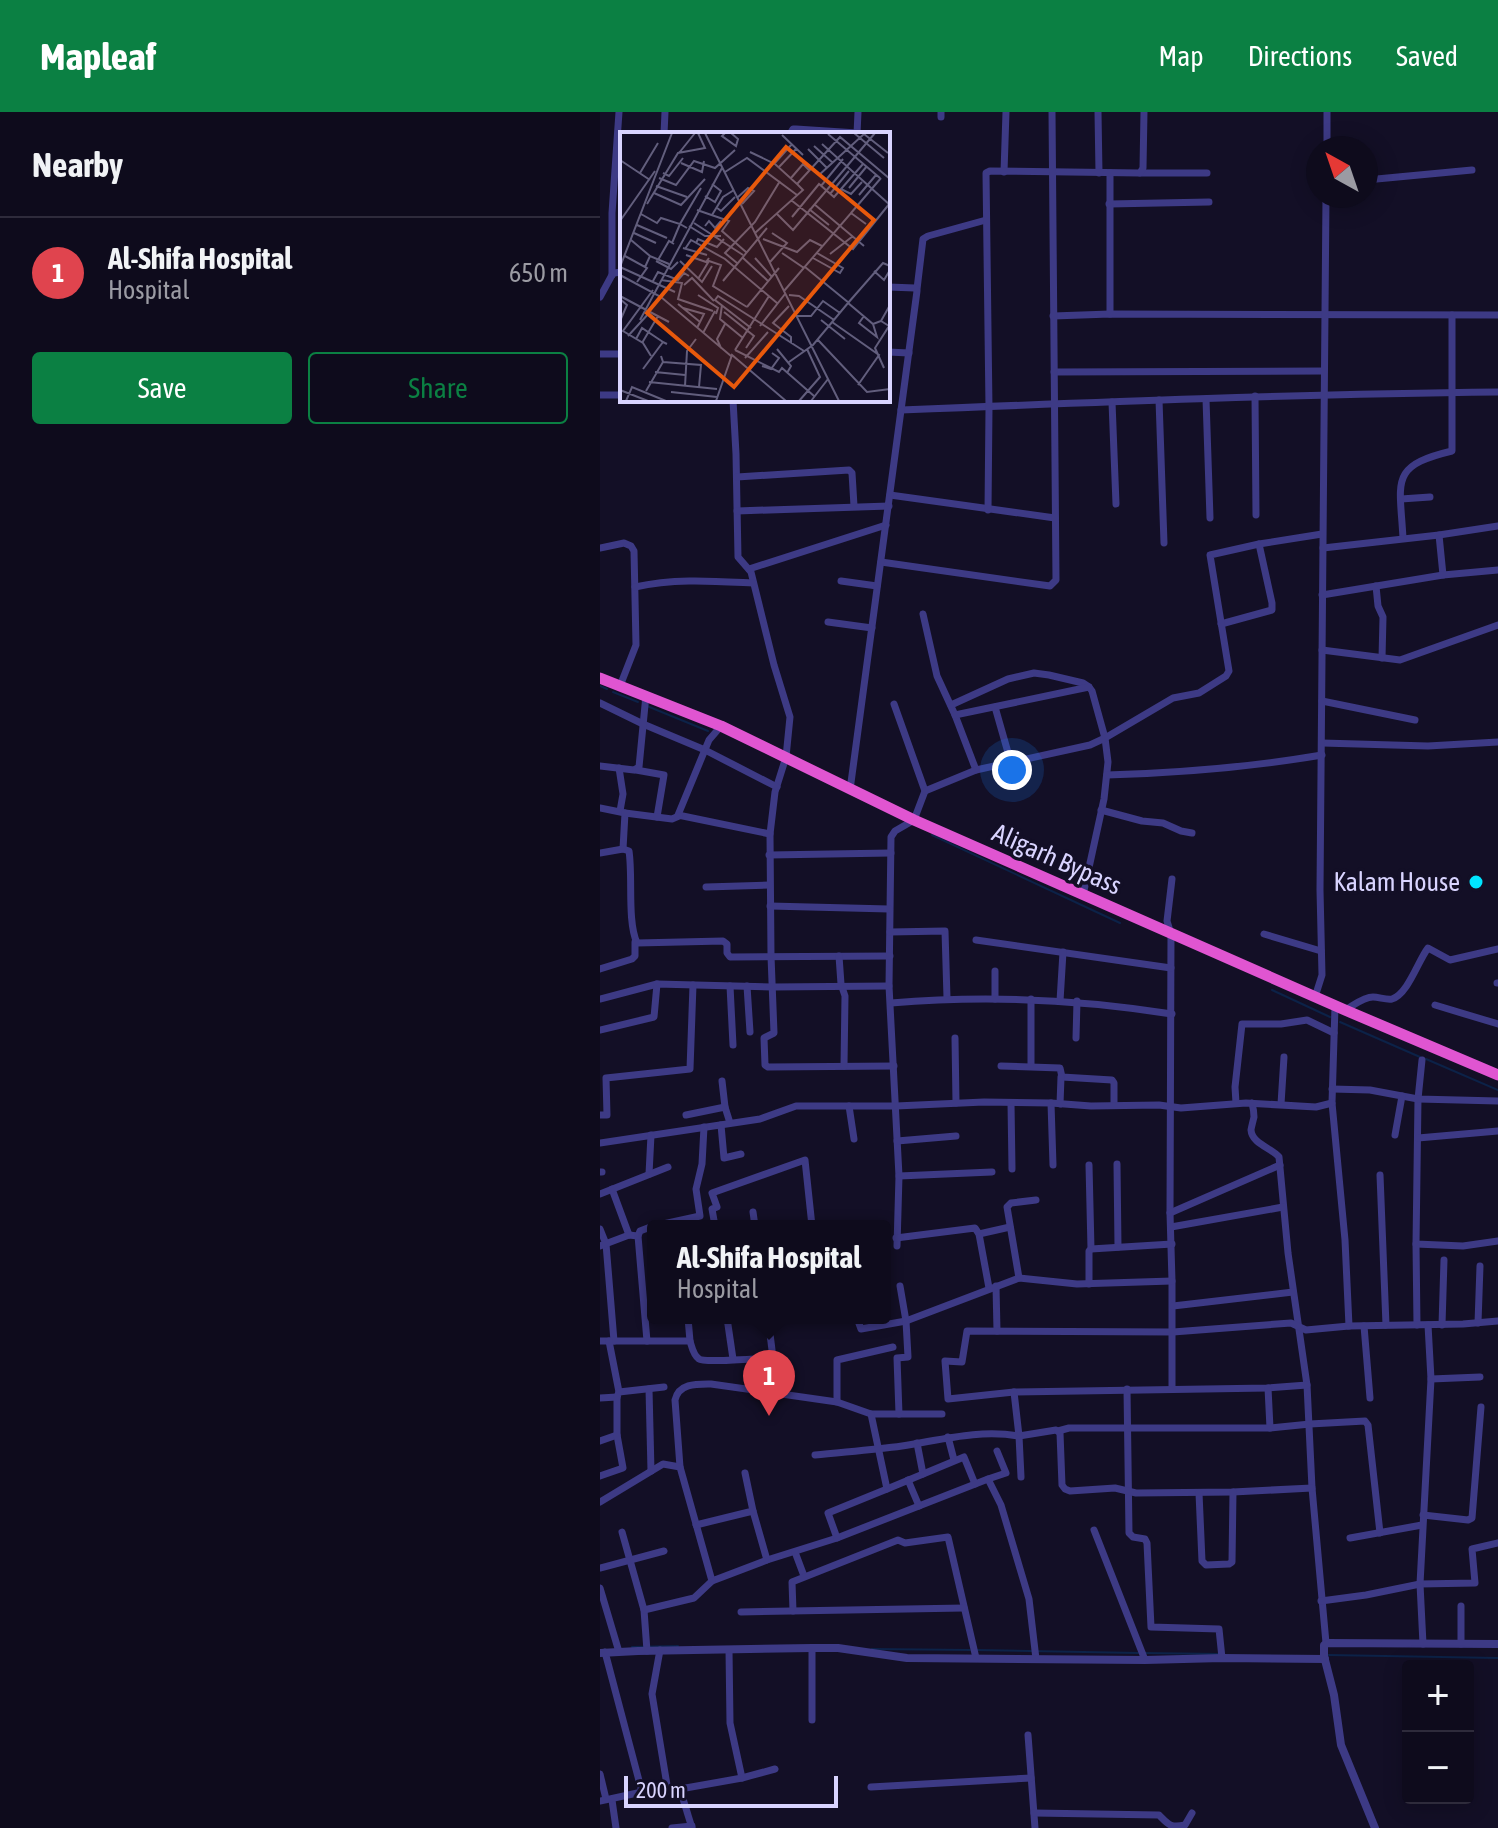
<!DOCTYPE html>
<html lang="en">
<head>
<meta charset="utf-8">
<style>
  :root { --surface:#0e0b1c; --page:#1c1929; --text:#f1f3f6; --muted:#9b9ba3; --line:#2e2b3b; --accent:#0b8043 }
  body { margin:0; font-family:"Asap Condensed",sans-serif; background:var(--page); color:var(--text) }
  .controls { position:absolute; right:24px; bottom:24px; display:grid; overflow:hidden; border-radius:8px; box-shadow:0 4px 20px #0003 }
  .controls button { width:72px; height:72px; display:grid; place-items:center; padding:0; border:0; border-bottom:2px solid var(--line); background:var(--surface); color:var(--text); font:40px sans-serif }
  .compass { position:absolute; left:706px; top:24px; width:72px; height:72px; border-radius:50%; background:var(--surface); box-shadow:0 4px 20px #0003; rotate:320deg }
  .scale { position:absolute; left:24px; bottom:20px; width:214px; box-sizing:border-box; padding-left:8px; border:4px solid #d9d4ff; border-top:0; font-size:22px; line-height:28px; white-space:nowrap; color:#d9d4ff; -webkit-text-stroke:6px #130f26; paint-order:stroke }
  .you { position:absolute; left:412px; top:658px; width:28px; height:28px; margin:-20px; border:6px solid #fff; border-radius:50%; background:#1a73e8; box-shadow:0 0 0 12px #1a73e833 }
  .badge { display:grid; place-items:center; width:52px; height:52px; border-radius:50%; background:var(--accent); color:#fff; font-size:26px; font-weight:700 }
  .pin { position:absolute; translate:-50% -66px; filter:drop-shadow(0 2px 4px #0008) }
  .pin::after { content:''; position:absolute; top:42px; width:28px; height:24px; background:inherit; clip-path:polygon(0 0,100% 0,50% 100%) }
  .popup { position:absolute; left:47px; top:1108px; width:244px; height:104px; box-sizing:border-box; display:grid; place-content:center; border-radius:8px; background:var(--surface); filter:drop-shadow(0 2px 6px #0005); font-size:26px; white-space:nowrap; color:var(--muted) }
  .popup b { font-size:30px; color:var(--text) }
  .popup::after { content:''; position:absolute; left:50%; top:100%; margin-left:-16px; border:16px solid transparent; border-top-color:var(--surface) }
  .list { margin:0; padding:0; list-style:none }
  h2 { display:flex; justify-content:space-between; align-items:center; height:104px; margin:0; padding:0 32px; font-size:34px }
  h2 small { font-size:26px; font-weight:400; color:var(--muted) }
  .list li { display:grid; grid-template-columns:52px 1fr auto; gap:24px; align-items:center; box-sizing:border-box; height:112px; padding:0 32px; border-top:2px solid var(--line) }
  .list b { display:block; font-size:30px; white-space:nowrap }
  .list p { margin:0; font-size:26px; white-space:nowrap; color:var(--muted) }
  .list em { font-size:26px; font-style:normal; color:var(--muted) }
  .actions { display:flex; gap:16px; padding:24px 32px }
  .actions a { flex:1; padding:18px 0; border:2px solid var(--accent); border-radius:8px; text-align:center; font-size:28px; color:var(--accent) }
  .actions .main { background:var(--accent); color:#fff }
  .map { position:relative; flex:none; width:898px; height:1716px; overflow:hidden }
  header { display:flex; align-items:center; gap:48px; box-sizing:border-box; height:112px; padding:0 40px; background:var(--accent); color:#fff }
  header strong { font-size:38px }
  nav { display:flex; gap:44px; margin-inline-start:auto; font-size:28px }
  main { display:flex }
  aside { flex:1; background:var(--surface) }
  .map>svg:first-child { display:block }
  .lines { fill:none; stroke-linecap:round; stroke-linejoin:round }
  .stream { stroke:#0c2248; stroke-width:2 }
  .minor { stroke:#3d3a85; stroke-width:7 }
  .tertiary { stroke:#3d3a85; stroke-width:8 }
  .trunk { stroke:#e055d1; stroke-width:11 }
  .poi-dot { fill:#00e5ff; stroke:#130f26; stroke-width:3 }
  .labels { text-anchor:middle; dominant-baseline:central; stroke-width:7; stroke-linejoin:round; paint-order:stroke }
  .street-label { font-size:26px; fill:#d9d4ff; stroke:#130f26 }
  .poi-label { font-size:26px; fill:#d9d4ff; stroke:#130f26; text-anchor:end }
  .inset-road { fill:none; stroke:#625e7d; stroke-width:2 }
  .view { fill:#e8590c; fill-opacity:0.15; stroke:#e8590c; stroke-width:4 }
  .inset-edge { fill:none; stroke:#d9d4ff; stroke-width:4 }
</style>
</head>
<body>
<header>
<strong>Mapleaf</strong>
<nav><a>Map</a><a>Directions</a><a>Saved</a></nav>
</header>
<main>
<aside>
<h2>Nearby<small></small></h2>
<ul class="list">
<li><span class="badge" style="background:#e0444e">1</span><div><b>Al-Shifa Hospital</b><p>Hospital</p></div><em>650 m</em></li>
</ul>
<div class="actions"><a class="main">Save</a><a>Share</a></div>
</aside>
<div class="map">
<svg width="898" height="1716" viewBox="0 0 898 1716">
  <rect width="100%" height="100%" fill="#130f26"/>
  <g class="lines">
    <!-- stream -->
    <g class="stream">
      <path d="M0 574 7 577"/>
      <path d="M13 580 38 590"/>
      <path d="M47 594 108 619"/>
      <path d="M332 723 520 811"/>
      <path d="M672 878 730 905"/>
      <path d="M740 910 820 945"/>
      <path d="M826 947 898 978"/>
      <path d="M32 1535 78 1534"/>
      <path d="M272 1537 370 1538"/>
      <path d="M376 1538 538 1541"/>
      <path d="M544 1541 618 1542"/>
      <path d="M728 1543 898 1546"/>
    </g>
    <!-- minor -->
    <g class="minor">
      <path d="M498 0 499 61"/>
      <path d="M341 5V0"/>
      <path d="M64 22 65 0"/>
      <path d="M190 22 193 17H196L257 21"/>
      <path d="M257 22 258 0"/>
      <path d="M727 36V0"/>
      <path d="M404 60 406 0"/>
      <path d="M540 61H607"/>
      <path d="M766 68 872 58"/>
      <path d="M509 92 609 90"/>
      <path d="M12 163V101L19 0"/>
      <path d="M317 177 323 127 328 124 386 108"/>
      <path d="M0 185 12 163 14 161 22 160"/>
      <path d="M510 202V61"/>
      <path d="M453 204 510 202 898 203"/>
      <path d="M288 240 309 241"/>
      <path d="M0 242H22"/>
      <path d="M454 260 724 259"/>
      <path d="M0 283H22"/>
      <path d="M655 284 656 403"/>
      <path d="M606 287 610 406"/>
      <path d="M133 288 136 342 138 445 151 460 174 553 190 605 186 645 175 680 170 722 171 844 174 921 164 926 165 953 168 955 294 954"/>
      <path d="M559 288 564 431"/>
      <path d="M512 290 516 392"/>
      <path d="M301 298C500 290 699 282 898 280"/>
      <path d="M137 365 249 358 252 361 254 394"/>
      <path d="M290 383 455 406"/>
      <path d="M801 387 830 385"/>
      <path d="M388 398 389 296 386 61 390 59 540 61 543 56 544 0"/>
      <path d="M137 399 289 394"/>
      <path d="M839 423 843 463"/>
      <path d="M803 426C800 369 789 354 852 339V203"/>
      <path d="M0 436 24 431 31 434 34 439 36 533 20 574"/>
      <path d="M723 436 839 423 898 414"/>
      <path d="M281 450 450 474 456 468 452 0"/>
      <path d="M149 457 286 413"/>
      <path d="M241 469 277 474"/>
      <path d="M776 474 778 494 783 505 782 546"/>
      <path d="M35 475C75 466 113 469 153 471"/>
      <path d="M722 483 843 463 898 458"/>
      <path d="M323 502 337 564 355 603 376 658"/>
      <path d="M228 510 272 516"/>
      <path d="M621 512 672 498V491L659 432"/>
      <path d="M722 538 800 548 898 513"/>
      <path d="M722 589 815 608"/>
      <path d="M0 591 43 612 105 638 177 675"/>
      <path d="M294 592 325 679 314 708 295 719 291 725 289 874 299 1064 297 1134"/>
      <path d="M351 593 408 567 434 561 449 563 483 571 489 575 492 579 505 626 508 650 504 687 483 783"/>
      <path d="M395 595 411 651"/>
      <path d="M355 603 489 575"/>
      <path d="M121 614 109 628 78 703 170 722"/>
      <path d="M722 631 828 634 898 630"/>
      <path d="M0 654 34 658 39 655 46 583"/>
      <path d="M19 656 23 682 20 699"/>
      <path d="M36 658 64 663 57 705"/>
      <path d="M507 663C579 661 651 655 722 643"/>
      <path d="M250 678 317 179 315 176 288 175"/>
      <path d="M325 679 376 658 490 633 505 626 573 586 599 581 626 564 629 559 610 443 659 432 722 422"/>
      <path d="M0 696 25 701 23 737"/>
      <path d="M501 698 542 709 563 711 581 719 592 721"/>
      <path d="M25 701 72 707 79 704"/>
      <path d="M0 741 23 737 29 739C33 765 27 809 37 831L123 829 127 832V841L130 845 290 844"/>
      <path d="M169 743 291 741"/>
      <path d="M572 767 567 809 571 822 570 1101 572 1169V1277"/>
      <path d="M106 775 169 773"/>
      <path d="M170 794 289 797"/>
      <path d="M290 820 345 819 347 886"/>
      <path d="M664 822 721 839"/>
      <path d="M376 828 571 856"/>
      <path d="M239 844 241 872 245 884 244 954"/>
      <path d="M0 857 32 847 35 844V830"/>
      <path d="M897 871H898"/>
      <path d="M130 874 133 933"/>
      <path d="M147 874 150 920"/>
      <path d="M715 885 722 863 720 778 726 84"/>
      <path d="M0 887 57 872 172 875 289 874"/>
      <path d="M395 887V859"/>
      <path d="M431 887V954"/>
      <path d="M460 889 463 840"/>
      <path d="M291 891C385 883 478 887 572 902"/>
      <path d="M835 893 898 912"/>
      <path d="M735 894 732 991 745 1128 749 1214"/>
      <path d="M745 898C753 894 763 885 773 885 779 885 786 888 792 887 808 882 818 849 828 836L850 848 898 837"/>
      <path d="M0 918 54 905 57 872"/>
      <path d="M355 926 356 991"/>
      <path d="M476 926 477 889"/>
      <path d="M822 948 818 987 816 1132 863 1134 898 1129"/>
      <path d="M401 954 460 956 462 965 512 968 514 971V993"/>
      <path d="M122 969 125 995 130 1011"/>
      <path d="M732 977 770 978 818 987 898 989"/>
      <path d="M411 991 412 1057"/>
      <path d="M451 991 453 1053"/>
      <path d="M636 991 635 975 642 912H681L707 908 734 921"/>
      <path d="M652 991C653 995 654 1000 654 1005 654 1005 651 1017 651 1018 652 1032 672 1036 679 1045L688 1141 707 1273 712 1376 726 1531"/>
      <path d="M460 992 461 965"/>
      <path d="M681 992 684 945"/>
      <path d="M249 994 254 1027"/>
      <path d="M0 1003H7L6 966 90 957 93 873"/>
      <path d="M86 1003 125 995"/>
      <path d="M121 1013 124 1046 141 1042"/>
      <path d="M795 1023 802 984"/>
      <path d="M818 1026 898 1019"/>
      <path d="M297 1029 356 1024"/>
      <path d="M0 1031 160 1007 196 994H296L384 990 451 991 491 994 559 993 581 996 646 991 716 995 732 991"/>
      <path d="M517 1052 518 1135"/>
      <path d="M489 1053 491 1137"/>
      <path d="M0 1060H2"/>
      <path d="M49 1062 51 1023"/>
      <path d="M780 1063 786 1213"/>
      <path d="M299 1064 392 1060"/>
      <path d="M12 1077 29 1123"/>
      <path d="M0 1082 68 1055"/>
      <path d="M153 1100 155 1114"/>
      <path d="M570 1101 680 1053"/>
      <path d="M54 1114 100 1104 96 1077 102 1052 104 1015"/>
      <path d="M115 1114 112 1097 117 1095 112 1081 205 1048 212 1114"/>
      <path d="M571 1115 683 1095"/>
      <path d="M0 1117 6 1132 14 1229"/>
      <path d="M379 1122 410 1115"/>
      <path d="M38 1124 47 1229"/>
      <path d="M296 1126 375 1116 379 1122 389 1176"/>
      <path d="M816 1132 817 1213"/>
      <path d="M0 1134 29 1123 38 1124 40 1119 53 1114"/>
      <path d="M419 1166 407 1095 411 1091 436 1088"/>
      <path d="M489 1172V1139L491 1137 572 1132"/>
      <path d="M396 1174 397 1219"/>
      <path d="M573 1194 693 1180"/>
      <path d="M88 1206 90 1229"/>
      <path d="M127 1206 133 1247"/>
      <path d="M257 1206 261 1217 306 1209 419 1166 477 1172 572 1169"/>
      <path d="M878 1211 880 1154"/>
      <path d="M842 1213 844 1148"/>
      <path d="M764 1214 770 1286"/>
      <path d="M0 1229H90C92 1235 93 1243 99 1247 104 1251 161 1246 173 1246L168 1206"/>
      <path d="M9 1229 19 1280"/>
      <path d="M831 1267 880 1265"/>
      <path d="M707 1273 668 1276 414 1280 348 1287 345 1249 362 1250 367 1219 573 1220 691 1211 706 1218 749 1214 863 1212 898 1209"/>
      <path d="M668 1276 670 1316"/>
      <path d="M49 1277 51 1359"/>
      <path d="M527 1277 529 1421 533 1425 545 1427 547 1431 551 1515 619 1517 622 1546"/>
      <path d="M414 1280 419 1324 456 1318 460 1321 462 1373 465 1377 470 1379 515 1376 536 1381 633 1380 712 1376"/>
      <path d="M0 1286 17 1285"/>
      <path d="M237 1290V1248L293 1235"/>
      <path d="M299 1302 297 1246 308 1245 306 1209 300 1174"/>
      <path d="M458 1319 469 1316H670L710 1312 765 1309 768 1313 780 1421"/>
      <path d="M348 1325 354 1348"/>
      <path d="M0 1329 17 1323"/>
      <path d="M317 1331 323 1362"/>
      <path d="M397 1339 406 1361 388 1367 401 1393 429 1487 436 1547"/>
      <path d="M215 1343C243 1340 273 1338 302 1334 341 1328 379 1317 419 1324L421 1365"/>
      <path d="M80 1355 75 1288C79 1271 97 1272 111 1272L237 1290 271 1302H342"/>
      <path d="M0 1364 23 1356 17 1323V1285L19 1280 64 1275"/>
      <path d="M308 1368 319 1394"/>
      <path d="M287 1377 364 1345 375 1372"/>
      <path d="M599 1381 602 1449 606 1453 629 1452 632 1450 633 1380"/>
      <path d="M0 1390 63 1352 80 1355 112 1469 167 1448 237 1426 388 1367"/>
      <path d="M153 1399 167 1448"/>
      <path d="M823 1403 868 1408 872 1406 881 1295"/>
      <path d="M96 1413 153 1399 145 1361"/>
      <path d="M494 1418 545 1548"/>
      <path d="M22 1420 44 1498 47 1539"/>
      <path d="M237 1426 228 1401 287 1377 271 1302"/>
      <path d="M750 1426 822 1413"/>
      <path d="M195 1440 204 1464"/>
      <path d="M0 1456 64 1439"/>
      <path d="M0 1476 19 1540"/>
      <path d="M721 1489 766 1483 820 1472 875 1471 872 1437 898 1431"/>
      <path d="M44 1498 94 1486 112 1469"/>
      <path d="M193 1499 192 1470 298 1428 305 1431 348 1425 376 1546"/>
      <path d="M141 1500 364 1496"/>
      <path d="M823 1532 820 1472 831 1267 828 1213"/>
      <path d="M861 1532V1494"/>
      <path d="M60 1538 52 1582 68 1679"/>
      <path d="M129 1538 130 1611 142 1666"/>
      <path d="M5 1540 42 1680"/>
      <path d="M212 1608V1536"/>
      <path d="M428 1623 435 1716"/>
      <path d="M0 1662 6 1687"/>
      <path d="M271 1675 431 1666"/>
      <path d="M80 1677 92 1716"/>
      <path d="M12 1688 16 1716"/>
      <path d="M0 1689 42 1680 80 1677 142 1666 175 1657"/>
      <path d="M434 1701 559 1703C569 1713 570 1716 585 1713L592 1701"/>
      <path d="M72 1716 92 1714"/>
    </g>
    <!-- tertiary -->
    <g class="tertiary">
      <path d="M0 1541 38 1539 212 1536H238L307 1546 545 1548 622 1546 725 1547"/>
      <path d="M775 1716 741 1633 734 1583 724 1544V1533L728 1531 898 1532"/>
    </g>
    <!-- trunk -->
    <path class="trunk" d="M0 566 121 614 314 708 745 898 898 963"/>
  </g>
  <!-- markers -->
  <circle class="poi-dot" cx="876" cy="770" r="8"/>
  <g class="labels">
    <!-- street labels -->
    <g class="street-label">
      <text transform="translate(457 747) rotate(24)">Aligarh Bypass</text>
    </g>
    <!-- poi labels -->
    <g class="poi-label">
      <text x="860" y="770">Kalam House</text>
    </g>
  </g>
  <!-- overview -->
  <g transform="translate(20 20)">
    <rect width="270" height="270" fill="#130f26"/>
    <path class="inset-road" d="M85 1 219 269M105 1 102 4 116 14 118 7 111 1M234 1 264 26M208 2 260 46M162 3 183 23M202 12 270 73M194 14 213 31M188 17 207 36M130 20 155 32 177 52M59 21 75 1M0 28 30 48M61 31 82 40 84 29M154 32 172 12M159 35 177 16M105 40 127 26 177 63M20 41 38 11M43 41 49 44 63 26M199 43 244 2 268 21M39 46 56 53 74 29 95 36 115 18M171 46 183 32 189 38M36 54 67 65M201 54 223 27M229 56 247 34M221 57 231 62 242 50M34 61 61 73 85 47M210 62 229 39M239 63 256 43M85 64 95 70 101 59 92 52M118 65 128 56 134 59 122 72M171 68 233 117 270 71M27 72 58 21 85 16 78 1M194 72 244 114M96 75 101 79 115 65M189 77 209 93M77 78 109 89 102 99 126 120M231 81 261 46M21 82 37 91 41 86 60 92 52 111M157 82 173 98 255 1M92 83 103 65 114 58M172 85 199 52 214 65 243 32M0 89 35 39M74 91 123 123M17 93 47 106M69 94 85 104H101M85 94 89 89 95 96 101 89M67 96 60 92 81 56M14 101 36 111M135 101 183 58 177 52 220 5 270 47M143 107 177 120 190 108 202 114M11 108 30 124M76 111 78 107 97 115 104 107M63 116 87 123M65 117 71 108 105 127 157 171M162 121 184 136M210 122 233 104M66 123 86 130 89 126M5 124 27 136 17 150M122 125 148 149M135 126 152 145M193 126 220 141 223 136 197 121M38 128 49 109 54 112M36 129 51 137 58 130M60 129 82 150 92 134M150 130 167 111 152 101M117 131 105 121 135 90 160 49M0 135 55 160M0 135 52 1M25 135 30 124 49 132M185 135 229 171M254 139 264 148 270 138M0 143 41 165 111 224M78 147 89 129 101 133 93 154 127 175M41 148 62 151 58 167 93 179M33 149 38 140 58 148 64 141 69 144M103 149 147 96M64 153 72 146 94 169M164 159 231 81 246 92M78 163 98 176 96 182M169 163 179 164 214 188M0 164 49 190M0 167 7 173 0 189M228 171 263 131 270 134M58 172 80 190M102 173 100 187 123 206M169 174 153 191 171 205V211M127 175 159 136M63 176 84 182 77 196M104 180 134 204 126 216M177 184H191L203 169 220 181M244 184 239 191 257 205 253 192M20 188 102 36M201 188 225 207M261 189 269 194 255 216 264 236M212 190 259 223 238 253M140 194 165 162M131 196 95 168 98 164 184 219M83 201 95 179M8 204 30 180M16 207 22 196 43 210M198 208 247 260 270 257M22 211 38 184M101 216 97 207 105 192M157 217 171 234 167 241M115 218 159 240 162 236 194 264M115 218 149 164M31 224 23 211 3 199 33 158M125 226 148 200M43 230 81 233 79 255M169 230 193 213 228 171 253 192 261 189 270 173M142 234 151 237 159 226 152 221M23 237 43 210 47 212M35 240 65 243M29 250 97 257M65 254 67 219 76 207M0 258 28 269M26 259 43 230 41 224M51 260 97 265M6 269 12 255 46 269M96 269 112 223 166 269M179 269 200 245 187 217M191 269 208 247"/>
    <path class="view" d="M166 15 254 88 114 255 27 181Z"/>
    <rect width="270" height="270" class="inset-edge"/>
  </g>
</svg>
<div class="controls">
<button>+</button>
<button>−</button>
</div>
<svg class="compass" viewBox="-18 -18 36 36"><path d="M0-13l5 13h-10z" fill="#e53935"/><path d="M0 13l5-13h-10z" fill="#9b9ba3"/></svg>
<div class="scale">200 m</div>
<div class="you"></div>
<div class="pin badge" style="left:169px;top:1304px;background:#e0444e">1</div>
<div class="popup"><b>Al-Shifa Hospital</b>Hospital</div>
</div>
</main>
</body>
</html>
